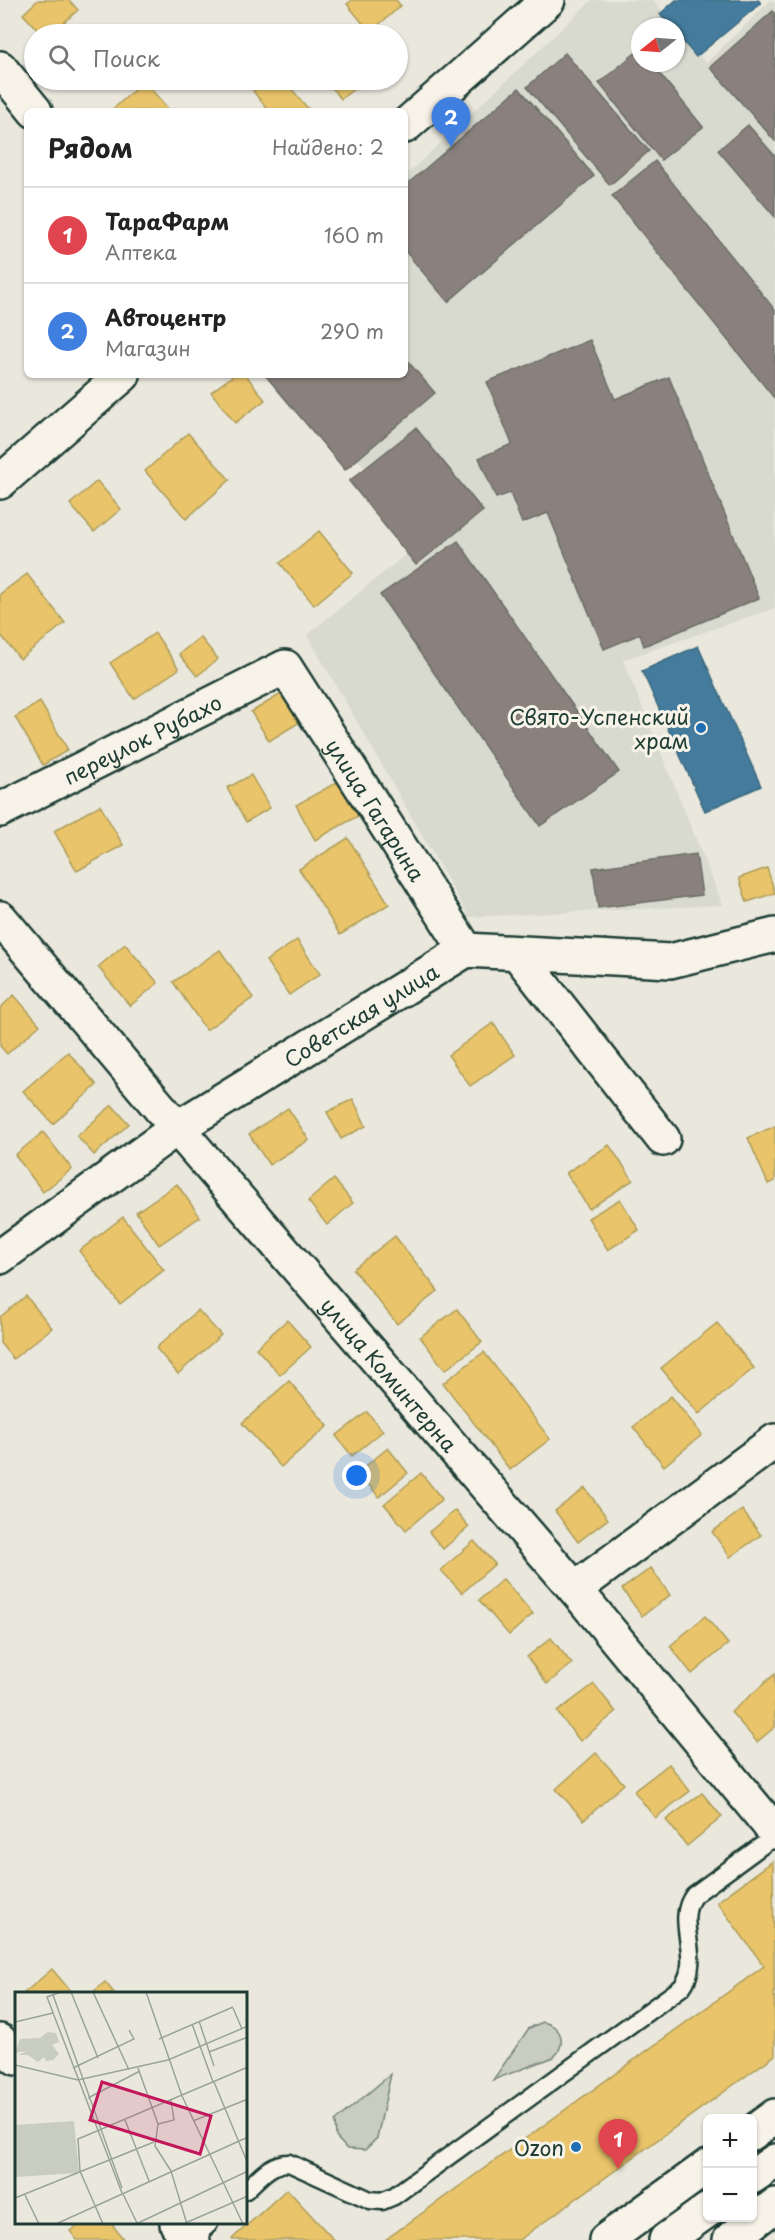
<!DOCTYPE html>
<html lang="ru">
<head>
<meta charset="utf-8">
<style>
  :root { --surface:#fff; --page:#f6f6f6; --text:#222; --muted:#767676; --line:#e0e0e0; --accent:#db2777 }
  body { margin:0; font-family:"Playpen Sans",sans-serif; background:var(--page); color:var(--text) }
  .controls { position:absolute; right:18px; bottom:18px; display:grid; overflow:hidden; border-radius:9px; box-shadow:0 2px 4px #0004 }
  .controls button { width:54px; height:54px; display:grid; place-items:center; padding:0; border:0; border-bottom:2px solid var(--line); background:var(--surface); color:var(--text); font:30px sans-serif }
  .compass { position:absolute; left:631px; top:18px; width:54px; height:54px; border-radius:50%; background:var(--surface); box-shadow:0 2px 4px #0004; rotate:253deg }
  .you { position:absolute; left:357px; top:1476px; width:21px; height:21px; margin:-15px; border:4px solid #fff; border-radius:50%; background:#1a73e8; box-shadow:0 0 0 9px #1a73e833 }
  .badge { display:grid; place-items:center; width:39px; height:39px; border-radius:50%; background:var(--accent); color:#fff; font-size:20px; font-weight:700 }
  .pin { position:absolute; translate:-50% -50px; filter:drop-shadow(0 2px 3px #0008) }
  .pin::after { content:''; position:absolute; top:32px; width:21px; height:18px; background:inherit; clip-path:polygon(0 0,100% 0,50% 100%) }
  .list { margin:0; padding:0; list-style:none }
  h2 { display:flex; justify-content:space-between; align-items:center; height:78px; margin:0; padding:0 24px; font-size:26px }
  h2 small { font-size:20px; font-weight:400; color:var(--muted) }
  .list li { display:grid; grid-template-columns:39px 1fr auto; gap:18px; align-items:center; box-sizing:border-box; height:96px; padding:0 24px; border-top:2px solid var(--line) }
  .list b { display:block; font-size:22px; white-space:nowrap }
  .list p { margin:0; font-size:20px; white-space:nowrap; color:var(--muted) }
  .list em { font-size:20px; font-style:normal; color:var(--muted) }
  .icon { flex:none; width:33px; height:33px; fill:none; stroke:currentColor; stroke-width:2; stroke-linecap:round; stroke-linejoin:round }
  .map { position:relative; flex:none; width:775px; height:2240px; overflow:hidden }
  .search { position:absolute; background:var(--surface); box-shadow:0 2px 4px #0004; left:24px; top:24px; width:384px; height:66px; display:flex; align-items:center; gap:15px; box-sizing:border-box; padding:0 21px; border-radius:33px; color:var(--muted); font-size:22px }
  .panel { position:absolute; background:var(--surface); box-shadow:0 2px 4px #0004; left:24px; top:108px; width:384px; height:270px; border-radius:9px }
  .map>svg:first-child { display:block }
  .built { fill:#d9dacf }
  .green { fill:#c8ccc1; stroke:#74847a; stroke-width:1.5 }
  .homes { fill:#e9c46a; stroke:#ac9c5a; stroke-width:1.5 }
  .public { fill:#457b9d; stroke:#3a687e; stroke-width:1.5 }
  .industry { fill:#8a817c; stroke:#6a6d66; stroke-width:1.5 }
  .lines { fill:none; stroke-linecap:round; stroke-linejoin:round }
  .lane-casing { stroke:#1f3d34; stroke-width:21 }
  .street-casing { stroke:#1f3d34; stroke-width:38 }
  .secondary-casing { stroke:#1f3d34; stroke-width:38 }
  .lane { stroke:#f7f3e8; stroke-width:16 }
  .street { stroke:#f7f3e8; stroke-width:33 }
  .secondary { stroke:#f7f3e8; stroke-width:33 }
  .poi-dot { fill:#1f6fb2; stroke:#f7f3e8; stroke-width:2 }
  .labels { text-anchor:middle; dominant-baseline:central; stroke-width:6; stroke-linejoin:round; paint-order:stroke }
  .poi-label { font-size:21px; fill:#1f3d34; stroke:#f7f3e8; text-anchor:end }
  .street-label { font-size:21px; fill:#1f3d34; stroke:#f7f3e8 }
  .inset-road { fill:none; stroke:#99a499; stroke-width:1.5 }
  .view { fill:#c2185b; fill-opacity:0.15; stroke:#c2185b; stroke-width:3 }
  .inset-edge { fill:none; stroke:#1f3d34; stroke-width:3 }
</style>
</head>
<body>
<div class="map">
<svg width="775" height="2240" viewBox="0 0 775 2240">
  <rect width="100%" height="100%" fill="#eae8dd"/>
  <filter id="ink" filterUnits="userSpaceOnUse"><feTurbulence type="fractalNoise" baseFrequency=".0167" numOctaves="2"/><feDisplacementMap in="SourceGraphic" scale="12" xChannelSelector="R" yChannelSelector="G"/><feConvolveMatrix kernelMatrix="1 2 1 2 8 2 1 2 1" color-interpolation-filters="sRGB"/></filter>
  <g filter="url(#ink)">
    <!-- built -->
    <path class="built" d="M592 0H653L676 27H640V63H676V27L706 63 771 0 775 3V608L623 660 723 905 469 917 307 635 422 541 292 375H405V176Z"/>
    <!-- green -->
    <g class="green">
      <path d="M543 2022C562 2026 567 2043 554 2057L493 2080 529 2028Z"/>
      <path d="M391 2074 377 2138 365 2150 347 2149 336 2137 335 2121Z"/>
    </g>
    <!-- homes -->
    <g class="homes">
      <path d="M38 0H69L78 10 51 34H41L23 14Z"/>
      <path d="M352 0H396L401 6 370 32 347 4Z"/>
      <path d="M267 80H284L310 111H269L253 91Z"/>
      <path d="M326 80H365L341 99Z"/>
      <path d="M144 81 170 111H111Z"/>
      <path d="M234 375H246L265 400 235 423 211 392Z"/>
      <path d="M188 433 230 480 186 519 145 471Z"/>
      <path d="M97 481 121 509 94 532 70 504Z"/>
      <path d="M319 531 353 573 314 605 280 563Z"/>
      <path d="M27 574 65 623 20 659 0 634V594Z"/>
      <path d="M155 633 179 669 134 699 110 663Z"/>
      <path d="M200 637 218 659 197 676 179 654Z"/>
      <path d="M283 693 300 722 269 741 251 712Z"/>
      <path d="M40 702 68 750 43 765 15 717Z"/>
      <path d="M251 775 270 808 246 822 227 788Z"/>
      <path d="M339 781 358 816 315 840 296 805Z"/>
      <path d="M100 805 123 845 77 871 54 831Z"/>
      <path d="M348 838 389 904 340 935 299 869Z"/>
      <path d="M767 868 775 893 747 902 739 878Z"/>
      <path d="M297 940 320 974 289 995 266 961Z"/>
      <path d="M125 944 158 983 130 1006 98 967Z"/>
      <path d="M220 950 253 998 206 1030 173 982Z"/>
      <path d="M14 995 40 1025 7 1054 0 1046V1008Z"/>
      <path d="M493 1023 515 1055 470 1086 448 1055Z"/>
      <path d="M68 1052 97 1085 53 1124 23 1091Z"/>
      <path d="M353 1099 366 1126 341 1139 327 1112Z"/>
      <path d="M112 1105 129 1124 94 1155 77 1136Z"/>
      <path d="M288 1108 309 1140 269 1165 249 1134Z"/>
      <path d="M775 1126V1181L768 1184 748 1138Z"/>
      <path d="M43 1132 72 1169 43 1192 15 1155Z"/>
      <path d="M609 1145 633 1180 589 1209 566 1173Z"/>
      <path d="M334 1179 353 1203 327 1225 308 1201Z"/>
      <path d="M177 1184 200 1217 159 1245 136 1212Z"/>
      <path d="M620 1199 639 1230 608 1250 588 1218Z"/>
      <path d="M123 1217 164 1270 120 1304 79 1251Z"/>
      <path d="M395 1236 438 1291 397 1324 353 1269Z"/>
      <path d="M26 1296 52 1328 13 1359 0 1343V1317Z"/>
      <path d="M457 1309 482 1342 445 1370 420 1337Z"/>
      <path d="M198 1310 221 1335 178 1374 156 1348Z"/>
      <path d="M287 1320 311 1347 280 1375 256 1348Z"/>
      <path d="M717 1323 754 1368 699 1414 661 1368Z"/>
      <path d="M484 1352 550 1439 510 1470 443 1383Z"/>
      <path d="M289 1381 328 1426 281 1467 242 1423Z"/>
      <path d="M671 1396 702 1435 664 1466 633 1427Z"/>
      <path d="M367 1412 383 1431 352 1456 336 1436Z"/>
      <path d="M388 1448 408 1473 379 1497 358 1472Z"/>
      <path d="M421 1473 442 1499 406 1530 384 1504Z"/>
      <path d="M585 1488 608 1519 578 1542 555 1511Z"/>
      <path d="M455 1510 469 1527 443 1549 429 1532Z"/>
      <path d="M742 1510 761 1535 730 1557 712 1532Z"/>
      <path d="M474 1541 495 1564 462 1593 441 1570Z"/>
      <path d="M651 1568 670 1595 642 1616 622 1589Z"/>
      <path d="M503 1579 533 1614 509 1635 479 1600Z"/>
      <path d="M705 1616 728 1644 692 1674 670 1646Z"/>
      <path d="M551 1638 572 1664 547 1684 527 1657Z"/>
      <path d="M775 1674V1727L757 1742 731 1712Z"/>
      <path d="M594 1684 616 1712 580 1741 557 1712Z"/>
      <path d="M596 1753 624 1784 584 1820 556 1789Z"/>
      <path d="M669 1764 690 1791 655 1818 634 1791Z"/>
      <path d="M702 1793 722 1817 687 1846 666 1820Z"/>
      <path d="M773 1861 775 2055 519 2240H385L764 1966 717 1902Z"/>
      <path d="M52 1969 73 1994H23Z"/>
      <path d="M105 1982 115 1994H91Z"/>
      <path d="M287 2189 334 2240H233L232 2239Z"/>
      <path d="M80 2224H112L124 2240H77L70 2231Z"/>
    </g>
    <!-- public -->
    <g class="public">
      <path d="M676 0H758L761 3 696 57 676 33V27H671L660 14Z"/>
      <path d="M698 646 761 786 705 811 642 671Z"/>
    </g>
    <!-- industry -->
    <g class="industry">
      <path d="M773 11 775 14V141L710 67Z"/>
      <path d="M640 49V63H651L703 127 661 160 599 83Z"/>
      <path d="M565 53 649 151 610 185 527 87Z"/>
      <path d="M519 88 594 176 448 302 405 251V186Z"/>
      <path d="M748 125 775 156V217L718 150Z"/>
      <path d="M655 161 775 310V399L612 196Z"/>
      <path d="M590 340 615 399 669 377 759 598 644 646 640 634 604 649 548 513 522 523 510 493 496 498 479 458 512 444 487 382Z"/>
      <path d="M405 358 435 393 345 470 265 375H405Z"/>
      <path d="M416 428 483 511 416 565 349 481Z"/>
      <path d="M458 541 619 772 540 826 380 595Z"/>
      <path d="M696 854 702 895 598 908 593 868Z"/>
    </g>
    <g class="lines">
      <defs>
        <g id="lane">
          <path d="M246 2190C258 2179 271 2162 289 2163L370 2200 382 2201 394 2196 682 1987C704 1957 673 1922 694 1895L775 1836"/>
          <path d="M193 2239 209 2224"/>
        </g>
        <g id="street">
          <path d="M0 68 35 111"/>
          <path id="s1" d="M0 810 285 667 466 950"/>
          <path d="M518 954 663 1139"/>
          <path d="M575 1589 775 1441"/>
          <path d="M0 2041 16 2058"/>
          <path d="M752 2133 775 2116"/>
          <path d="M752 2177 775 2161"/>
          <path d="M177 2224 193 2240"/>
          <path d="M606 2240 708 2166"/>
          <path d="M666 2240 708 2210"/>
          <path d="M730 2240 775 2205"/>
        </g>
        <g id="secondary">
          <path d="M405 126 548 0"/>
          <path d="M0 482 123 375"/>
          <path id="s2" d="M0 918 177 1128 575 1589 775 1832"/>
          <path id="s3" d="M0 1257 177 1128 466 950 670 961 775 935"/>
        </g>
      </defs>
      <!-- lane casing -->
      <use href="#lane" class="lane-casing"/>
      <!-- street casing -->
      <use href="#street" class="street-casing"/>
      <!-- secondary casing -->
      <use href="#secondary" class="secondary-casing"/>
      <!-- lane -->
      <use href="#lane" class="lane"/>
      <!-- street -->
      <use href="#street" class="street"/>
      <!-- secondary -->
      <use href="#secondary" class="secondary"/>
    </g>
  </g>
  <!-- markers -->
  <g class="poi-dot">
    <circle cx="701" cy="728" r="6"/>
    <circle cx="576" cy="2147" r="6"/>
  </g>
  <g class="labels">
    <!-- poi labels -->
    <g class="poi-label">
      <text x="689" y="716">Свято-Успенский<tspan x="689" dy="24">храм</tspan></text>
      <text x="564" y="2147">Ozon</text>
    </g>
    <!-- street labels -->
    <g class="street-label">
      <text stroke="none"><textPath href="#s1" startOffset="159">переулок Рубахо</textPath></text>
      <text stroke="none"><textPath href="#s1" startOffset="488">улица Гагарина</textPath></text>
      <text stroke="none"><textPath href="#s3" startOffset="435">Советская улица</textPath></text>
      <text stroke="none"><textPath href="#s2" startOffset="600">улица Коминтерна</textPath></text>
    </g>
  </g>
  <!-- overview -->
  <g transform="translate(15 1992)">
    <rect width="232" height="232" fill="#eae8dd"/>
    <path d="M33 40 41 41 44 50 37 53 44 62 38 68 31 69 29 65 23 70 13 63H3L12 59 0 61 5 47 25 46Z" fill="#c8ccc1"/>
    <path d="M59 129 64 181 0 185V133Z" fill="#c8ccc1"/>
    <path class="inset-road" d="M46 0 32 5 107 201M56 0 83 66M78 0 114 78M131 0 167 104 228 232M38 3 107 196M218 16 227 37M184 29 199 74M0 30 38 21M177 32 198 90M144 47 218 15M194 60 233 45M0 73 63 88 153 68 233 34M58 76 119 47 114 38M123 76 143 132 140 154 156 179M199 90 233 172M73 106 125 79M110 128 134 189M178 129 233 107M143 132 159 128 156 108M156 179 172 232M108 202 122 231M10 203 24 232M0 206 139 150M41 232 233 145M88 232 65 179 63 147 233 75M121 232 233 179M168 232 233 204"/>
    <path class="view" d="M87 90 196 124 185 162 75 128Z"/>
    <rect width="232" height="232" class="inset-edge"/>
  </g>
</svg>
<div class="controls">
<button>+</button>
<button>−</button>
</div>
<svg class="compass" viewBox="-18 -18 36 36"><path d="M0-13l5 13h-10z" fill="#e53935"/><path d="M0 13l5-13h-10z" fill="#767676"/></svg>
<div class="you"></div>
<div class="pin badge" style="left:618px;top:2169px;background:#e0444e">1</div>
<div class="pin badge" style="left:451px;top:147px;background:#3f7fe0">2</div>
<div class="search"><svg class="icon" aria-label="search" viewBox="0 0 24 24"><circle cx="10" cy="10" r="6"/><path d="M15 15l6 6"/></svg>Поиск</div>
<section class="panel">
<h2>Рядом<small>Найдено: 2</small></h2>
<ul class="list">
<li><span class="badge" style="background:#e0444e">1</span><div><b>ТараФарм</b><p>Аптека</p></div><em>160 m</em></li>
<li><span class="badge" style="background:#3f7fe0">2</span><div><b>Автоцентр</b><p>Магазин</p></div><em>290 m</em></li>
</ul>
</section>
</div>
</body>
</html>
